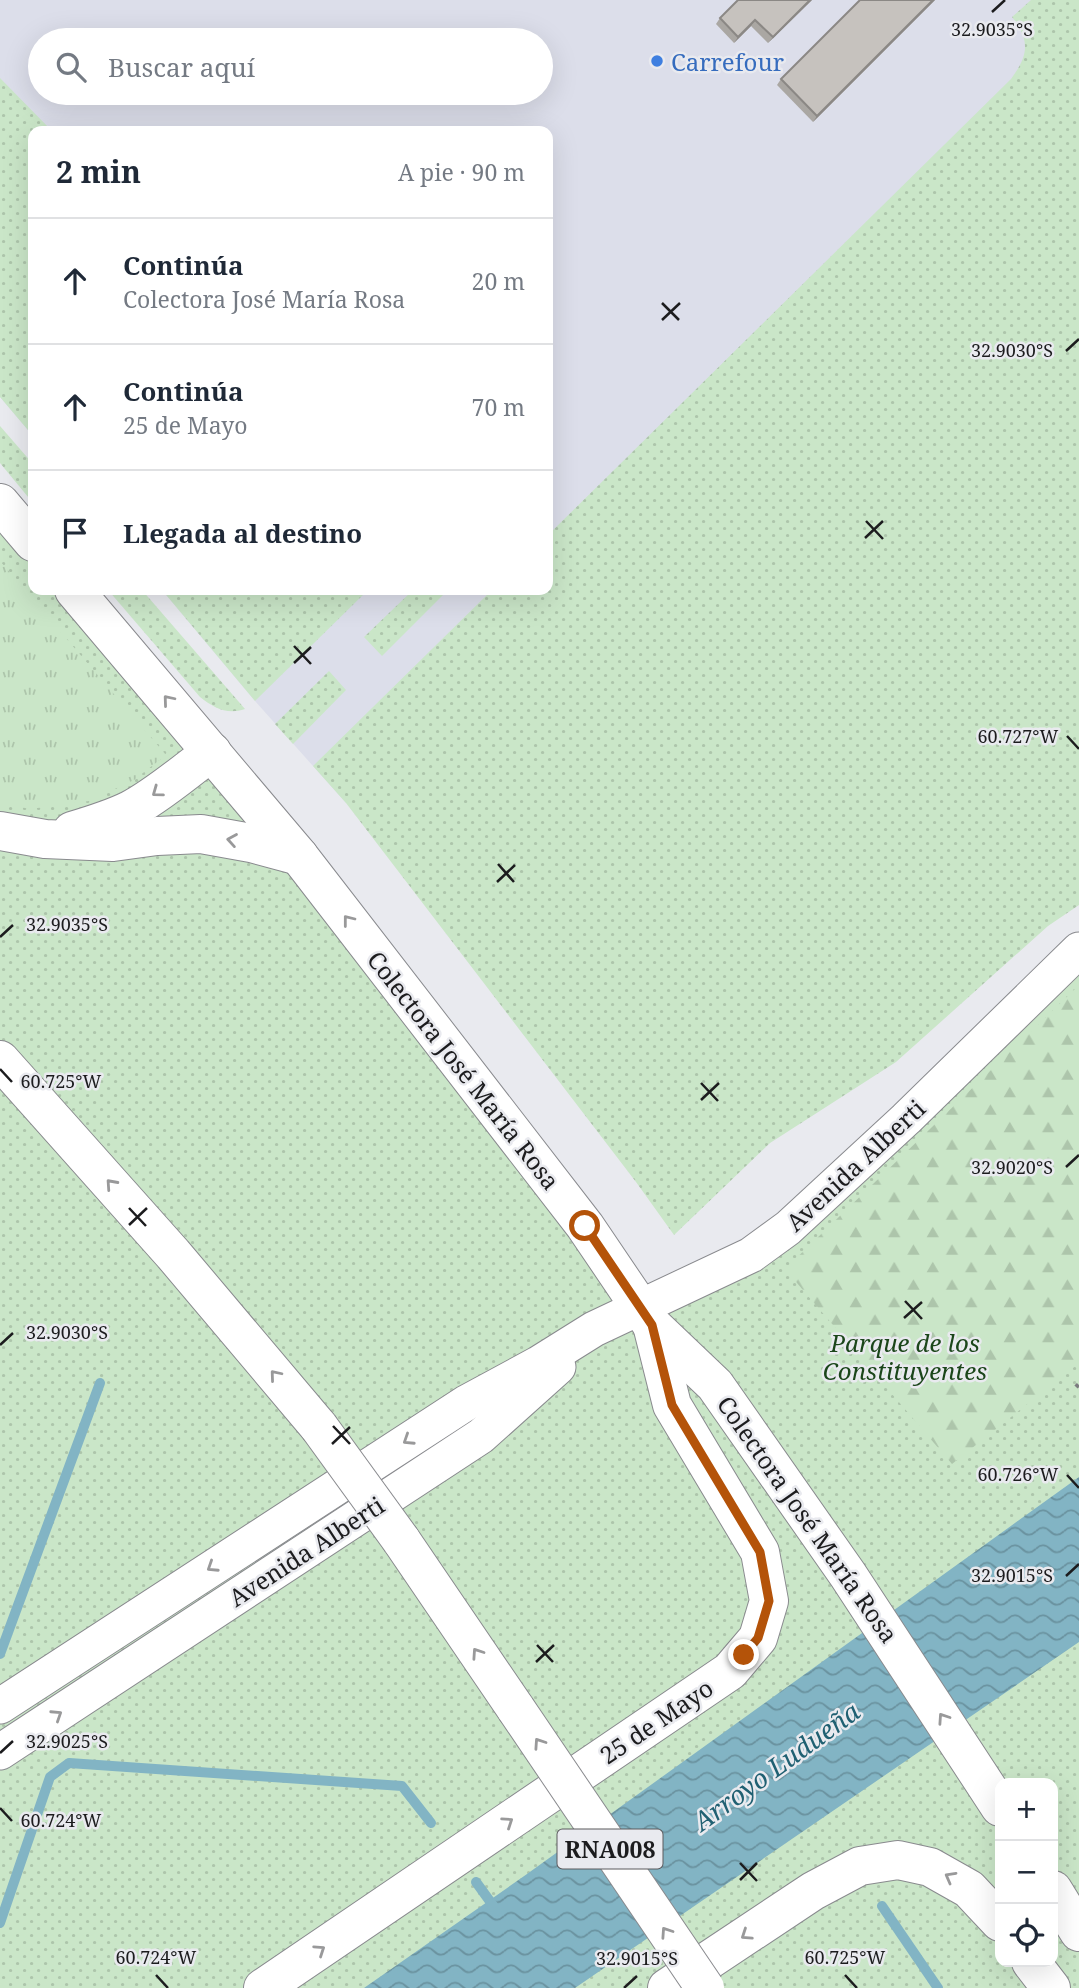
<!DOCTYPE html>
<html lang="es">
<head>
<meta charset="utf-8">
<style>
  :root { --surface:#fff; --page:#f2f2f3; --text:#1f2937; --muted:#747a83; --line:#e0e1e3 }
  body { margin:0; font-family:"Noto Serif",serif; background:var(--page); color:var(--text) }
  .controls { position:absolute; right:21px; bottom:21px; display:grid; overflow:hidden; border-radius:14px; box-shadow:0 7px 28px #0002 }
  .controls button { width:63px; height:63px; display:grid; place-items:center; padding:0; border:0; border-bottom:2px solid var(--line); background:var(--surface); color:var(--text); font:35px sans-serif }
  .stop { position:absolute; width:21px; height:21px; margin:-16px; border:5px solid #b45309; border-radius:50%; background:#fff }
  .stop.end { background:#b45309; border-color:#fff; box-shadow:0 2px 7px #0008 }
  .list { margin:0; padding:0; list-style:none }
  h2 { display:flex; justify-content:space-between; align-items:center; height:91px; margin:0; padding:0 28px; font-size:30px }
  h2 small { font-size:23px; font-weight:400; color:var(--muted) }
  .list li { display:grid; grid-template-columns:46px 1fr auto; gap:21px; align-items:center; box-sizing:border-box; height:126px; padding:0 28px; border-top:2px solid var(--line) }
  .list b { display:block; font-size:26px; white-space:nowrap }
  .list p { margin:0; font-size:23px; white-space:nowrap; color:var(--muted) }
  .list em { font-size:23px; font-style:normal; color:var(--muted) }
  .icon { flex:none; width:38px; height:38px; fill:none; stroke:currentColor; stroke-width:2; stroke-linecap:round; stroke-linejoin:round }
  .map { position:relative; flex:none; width:1079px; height:1988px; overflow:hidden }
  .search { position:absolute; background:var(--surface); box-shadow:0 7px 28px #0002; left:28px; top:28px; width:525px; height:77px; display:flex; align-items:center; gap:18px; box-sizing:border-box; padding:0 24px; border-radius:38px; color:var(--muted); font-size:26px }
  .panel { position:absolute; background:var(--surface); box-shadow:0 7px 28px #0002; left:28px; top:126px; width:525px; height:469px; border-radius:14px }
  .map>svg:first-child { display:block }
  .built { fill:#dcdeea; fill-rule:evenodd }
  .grass { fill:url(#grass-dots); fill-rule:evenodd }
  .forest { fill:url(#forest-firs) }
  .park { fill:url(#park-tufts) }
  .water { fill:url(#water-waves) }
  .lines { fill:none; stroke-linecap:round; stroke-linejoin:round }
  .stream { stroke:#82b4c4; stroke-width:10 }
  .street-casing { stroke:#898a8e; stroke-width:37 }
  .secondary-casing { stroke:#898a8e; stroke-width:40 }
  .highway-casing { stroke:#898a8e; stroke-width:40 }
  .path { stroke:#7b7b7f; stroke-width:4.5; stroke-dasharray:3.5 5; stroke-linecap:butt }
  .street { stroke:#fff; stroke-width:35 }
  .secondary { stroke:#fff; stroke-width:38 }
  .highway { stroke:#fff; stroke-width:38 }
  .highway-bridge-casing { stroke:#898a8e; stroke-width:40; stroke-linecap:butt }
  .highway-bridge { stroke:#fff; stroke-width:38 }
  .wall { fill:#aaa7a3 }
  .shaded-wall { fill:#8b8885 }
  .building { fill:#c6c2be; stroke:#8b8885; stroke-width:2 }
  .oneway { stroke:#99999a }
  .route { stroke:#b45309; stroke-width:9 }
  .ticks { fill:none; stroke:#1c1c1e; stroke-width:2.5 }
  .shop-dot { fill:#3f7fe0; stroke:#e9eaef; stroke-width:2.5 }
  .labels { text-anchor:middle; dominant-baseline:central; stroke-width:5; stroke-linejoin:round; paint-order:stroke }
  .shield { fill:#e9eaef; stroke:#5a5a5d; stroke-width:2 }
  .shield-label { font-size:23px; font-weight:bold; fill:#1c1c1e }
  .shop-label { font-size:24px; fill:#366cbe; stroke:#e9eaef; text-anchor:start }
  .street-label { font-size:24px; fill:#1c1c1e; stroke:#e9eaef }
  .park-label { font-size:24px; font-style:italic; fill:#1b461a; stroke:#e9eaef }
  .water-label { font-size:26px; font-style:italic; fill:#206072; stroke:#e9eaef }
  .ticks-label { font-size:18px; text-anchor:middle; fill:#1c1c1e; stroke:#e9eaef; stroke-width:5; stroke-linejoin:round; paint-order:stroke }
</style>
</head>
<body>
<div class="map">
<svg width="1079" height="1988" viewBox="0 0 1079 1988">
  <defs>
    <pattern id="grass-dots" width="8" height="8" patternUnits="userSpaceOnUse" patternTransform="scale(1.75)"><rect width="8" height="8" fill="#cae6c8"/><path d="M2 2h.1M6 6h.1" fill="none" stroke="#adc5ab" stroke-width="1.8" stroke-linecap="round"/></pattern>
    <pattern id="forest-firs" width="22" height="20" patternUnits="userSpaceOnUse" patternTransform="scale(1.75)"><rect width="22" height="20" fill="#cae6c8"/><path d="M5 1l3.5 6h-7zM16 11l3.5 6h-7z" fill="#adc5ab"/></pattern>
    <pattern id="park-tufts" width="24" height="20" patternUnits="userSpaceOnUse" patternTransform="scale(1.75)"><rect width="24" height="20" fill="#cae6c8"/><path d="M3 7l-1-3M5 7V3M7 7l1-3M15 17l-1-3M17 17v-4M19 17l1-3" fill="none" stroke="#adc5ab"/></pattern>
    <pattern id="water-waves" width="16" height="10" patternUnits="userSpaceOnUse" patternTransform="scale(1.75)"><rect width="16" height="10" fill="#82b4c4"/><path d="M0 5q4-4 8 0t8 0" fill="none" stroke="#6a929f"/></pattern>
  </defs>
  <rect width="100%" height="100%" fill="#e9eaef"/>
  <!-- built -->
  <path class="built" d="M0 0H1079V742L346 803 255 701 162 590H548V131H33V436L0 397ZM40 40H541V93H40Z"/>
  <!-- grass -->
  <g class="grass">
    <path d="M1031 0H1079V905L1048 926 896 1062 770 1143 674 1235 636 1182 346 803 313 766 492 590H548V535L1011 79C1028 56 1031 41 1012 17Z"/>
    <path d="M0 78 52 131H33V436L0 397Z"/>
    <path d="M0 426 33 464V503L0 463Z"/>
    <path d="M0 503 33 542V590H74L641 1306 751 1255 1079 950V1988H0ZM1000 1783H1053V1962H1000Z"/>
    <path d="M108 590H142L245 709C227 715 214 708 200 697Z"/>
    <path d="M162 590H368L255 701Z"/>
    <path d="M413 590H448L382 656 364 637Z"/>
    <path d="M329 671 346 690 293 744 275 724Z"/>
  </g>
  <!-- forest -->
  <path class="forest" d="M1079 985V1363L952 1464 785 1269Z"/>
  <!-- park -->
  <path class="park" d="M0 561 166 755 134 780 89 801 30 809 0 803Z"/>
  <!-- water -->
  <path class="water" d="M1079 1477V1642L575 1988H364L527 1874Z"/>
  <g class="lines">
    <!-- stream -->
    <g class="stream">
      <path d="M0 1654 100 1383"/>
      <path d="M476 1882 497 1911"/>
      <path d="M882 1906 938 1988"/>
      <path d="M0 1923 50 1777 69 1763 402 1786 431 1823"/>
    </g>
    <defs>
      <g id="street">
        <path d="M0 1706 466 1403 538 1364 594 1329 751 1255 788 1228 906 1119 1079 950"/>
        <path d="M0 1752 481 1436 558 1367"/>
      </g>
      <g id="secondary">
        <path d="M0 503 33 542"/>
        <path d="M74 590 299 856 585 1226 652 1325 715 1385 848 1575 1000 1807"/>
        <path d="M1053 1890 1079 1932"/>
        <path d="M1031 1962 1051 1988"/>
        <path d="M263 1988 730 1671 758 1638 769 1601 760 1552 672 1405 652 1325"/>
        <path d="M667 1988 813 1891 860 1866 898 1860 930 1867 969 1889 1000 1922"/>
      </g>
      <g id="highway">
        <path d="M0 831 45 839 113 842 157 836 201 834 251 843 299 856"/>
        <path d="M72 831C92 825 112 819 130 810 160 794 185 771 212 752"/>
        <path d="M0 1060 173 1254 319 1427"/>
        <path d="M401 1540 516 1709"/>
      </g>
    </defs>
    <!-- street casing -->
    <use href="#street" class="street-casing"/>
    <!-- secondary casing -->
    <use href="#secondary" class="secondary-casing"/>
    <!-- highway casing -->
    <use href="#highway" class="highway-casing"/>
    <!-- path -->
    <path class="path" d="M1076 1387 1079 1384"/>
    <!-- street -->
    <use href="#street" class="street"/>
    <!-- secondary -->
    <use href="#secondary" class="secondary"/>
    <!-- highway -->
    <use href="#highway" class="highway"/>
    <defs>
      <g id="highway-bridge">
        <path d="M319 1427 401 1540"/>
        <path d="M516 1709 705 1988"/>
      </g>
    </defs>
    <!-- highway-bridge casing -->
    <use href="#highway-bridge" class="highway-bridge-casing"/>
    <!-- highway-bridge -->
    <use href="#highway-bridge" class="highway-bridge"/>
  </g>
  <!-- wall -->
  <g class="wall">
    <path d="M812 0 768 43 751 26 734 43 716 24 720 18Z"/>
    <path d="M860 0H935L813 122 777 85 781 79Z"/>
  </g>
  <!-- shaded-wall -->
  <g class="shaded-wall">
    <path d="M810 0H812L768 43 773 37Z"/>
    <path d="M933 0H935L813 122 817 116Z"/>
    <path d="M755 20 751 26 734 43 738 37Z"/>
  </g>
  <!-- building -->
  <g class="building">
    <path d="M738 0H810L773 37 755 20 738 37 720 18Z"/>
    <path d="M860 0H933L817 116 781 79Z"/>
  </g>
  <!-- one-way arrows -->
  <defs><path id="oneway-chevron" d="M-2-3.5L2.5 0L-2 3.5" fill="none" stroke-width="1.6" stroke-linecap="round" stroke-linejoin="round" transform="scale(1.75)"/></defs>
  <g class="oneway">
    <use href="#oneway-chevron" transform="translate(168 700) rotate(-130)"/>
    <use href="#oneway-chevron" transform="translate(157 792) rotate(144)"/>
    <use href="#oneway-chevron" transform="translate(232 840) rotate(-170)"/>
    <use href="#oneway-chevron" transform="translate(348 920) rotate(-128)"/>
    <use href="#oneway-chevron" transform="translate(111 1184) rotate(-132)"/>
    <use href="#oneway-chevron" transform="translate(275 1375) rotate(-130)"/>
    <use href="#oneway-chevron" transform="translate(408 1440) rotate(147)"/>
    <use href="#oneway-chevron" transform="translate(212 1567) rotate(147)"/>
    <use href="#oneway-chevron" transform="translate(477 1653) rotate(-124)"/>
    <use href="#oneway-chevron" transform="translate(57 1715) rotate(-33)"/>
    <use href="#oneway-chevron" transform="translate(943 1718) rotate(-124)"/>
    <use href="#oneway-chevron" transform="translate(539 1743) rotate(-124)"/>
    <use href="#oneway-chevron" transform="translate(508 1822) rotate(-34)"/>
    <use href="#oneway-chevron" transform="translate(950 1877) rotate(-151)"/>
    <use href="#oneway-chevron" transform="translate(666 1932) rotate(-124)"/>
    <use href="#oneway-chevron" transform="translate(746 1935) rotate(146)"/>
    <use href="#oneway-chevron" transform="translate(320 1950) rotate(-34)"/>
  </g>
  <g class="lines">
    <!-- route -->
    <path class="route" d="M585 1226 652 1325 672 1405 760 1552 769 1601 758 1638 744 1655"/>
  </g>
  <!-- ticks -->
  <path class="ticks" d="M992 12 1005 0M662 303 679 320M662 320 680 303M1066 351 1079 339M866 521 883 539M865 538 883 521M294 646 311 664M294 663 311 647M1067 736 1079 749M498 864 514 882M497 882 515 865M0 937 13 925M0 1069 12 1082M701 1083 718 1101M701 1100 719 1083M1066 1167 1079 1155M129 1208 146 1226M129 1225 147 1208M905 1301 922 1319M904 1318 922 1302M0 1345 13 1333M333 1426 350 1444M332 1444 350 1427M1067 1475 1079 1488M1066 1576 1079 1564M537 1645 553 1662M536 1662 554 1645M0 1753 13 1741M0 1808 12 1821M740 1863 757 1881M740 1880 757 1863M156 1975 168 1988M845 1975 857 1988M624 1988 637 1976"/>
  <!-- markers -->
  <circle class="shop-dot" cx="657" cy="61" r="7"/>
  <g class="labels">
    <!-- shield labels -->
    <rect class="shield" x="557.5" y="1829.5" width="105" height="39" rx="5"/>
    <g class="shield-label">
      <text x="610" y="1849">RNA008</text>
    </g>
    <!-- shop labels -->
    <g class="shop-label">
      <text x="671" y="61">Carrefour</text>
    </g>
    <!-- street labels -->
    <g class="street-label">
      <text transform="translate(464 1070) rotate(52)">Colectora José María Rosa</text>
      <text transform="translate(855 1165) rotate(-43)">Avenida Alberti</text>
      <text transform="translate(808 1519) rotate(55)">Colectora José María Rosa</text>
      <text transform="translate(306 1551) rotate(-33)">Avenida Alberti</text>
      <text transform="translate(656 1721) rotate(-34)">25 de Mayo</text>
    </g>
    <!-- park labels -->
    <g class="park-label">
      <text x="905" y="1342">Parque de los<tspan x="905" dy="28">Constituyentes</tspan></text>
    </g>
    <!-- water labels -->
    <g class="water-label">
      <text transform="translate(776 1766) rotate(-36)">Arroyo Ludueña</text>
    </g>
  </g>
  <g class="ticks-label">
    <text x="992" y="36">32.9035°S</text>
    <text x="1012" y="357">32.9030°S</text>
    <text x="1018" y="743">60.727°W</text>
    <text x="67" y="931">32.9035°S</text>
    <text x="61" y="1088">60.725°W</text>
    <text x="1012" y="1174">32.9020°S</text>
    <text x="67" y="1339">32.9030°S</text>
    <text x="1018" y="1481">60.726°W</text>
    <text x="1012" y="1582">32.9015°S</text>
    <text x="67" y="1748">32.9025°S</text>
    <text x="61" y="1827">60.724°W</text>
    <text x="156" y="1964">60.724°W</text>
    <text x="845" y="1964">60.725°W</text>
    <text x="637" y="1965">32.9015°S</text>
  </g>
</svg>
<div class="controls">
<button>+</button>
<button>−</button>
<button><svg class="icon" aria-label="locate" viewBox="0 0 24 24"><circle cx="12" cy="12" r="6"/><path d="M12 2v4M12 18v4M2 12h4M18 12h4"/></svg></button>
</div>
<div class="stop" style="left:585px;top:1226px"></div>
<div class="stop end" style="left:744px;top:1655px"></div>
<div class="search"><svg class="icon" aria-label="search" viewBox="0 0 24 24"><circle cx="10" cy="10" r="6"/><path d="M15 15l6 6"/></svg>Buscar aquí</div>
<section class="panel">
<h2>2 min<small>A pie · 90 m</small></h2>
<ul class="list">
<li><svg class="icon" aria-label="ahead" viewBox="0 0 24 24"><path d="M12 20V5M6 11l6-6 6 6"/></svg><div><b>Continúa</b><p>Colectora José María Rosa</p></div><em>20 m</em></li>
<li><svg class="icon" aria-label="ahead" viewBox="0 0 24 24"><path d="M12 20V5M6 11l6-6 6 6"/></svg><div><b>Continúa</b><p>25 de Mayo</p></div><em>70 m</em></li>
<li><svg class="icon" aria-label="arrive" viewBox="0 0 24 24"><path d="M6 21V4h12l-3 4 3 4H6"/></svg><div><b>Llegada al destino</b></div></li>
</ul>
</section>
</div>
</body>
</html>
